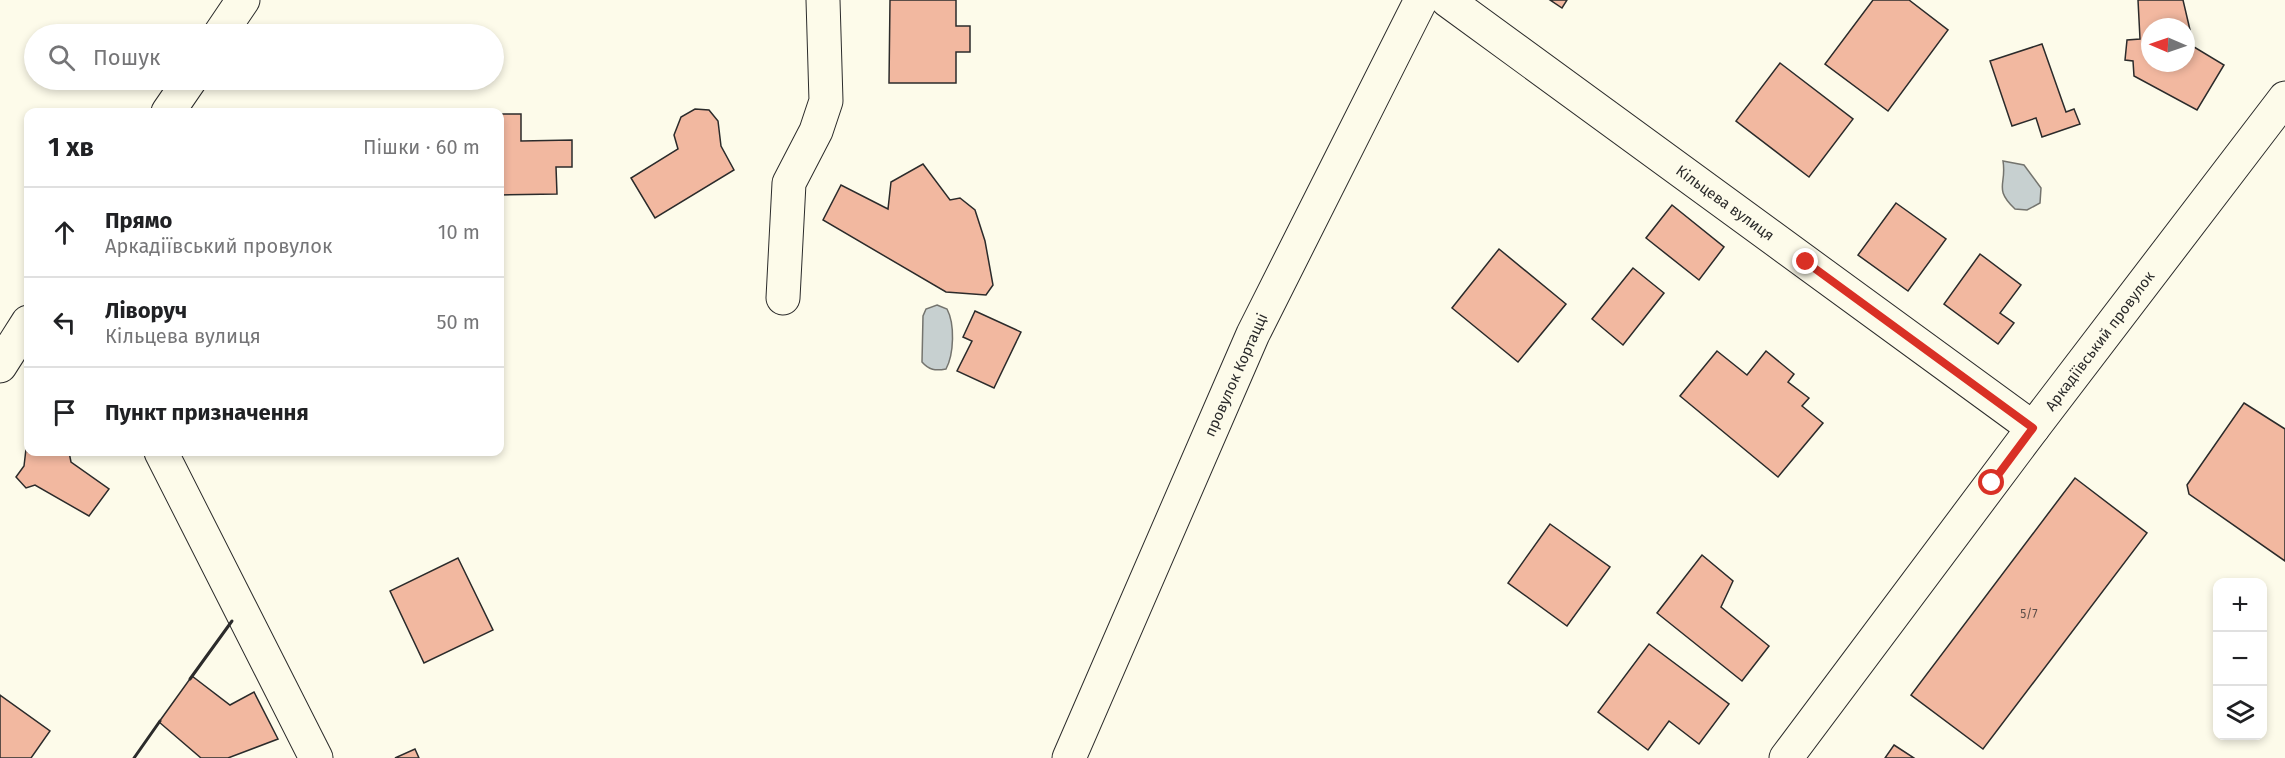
<!DOCTYPE html>
<html lang="uk">
<head>
<meta charset="utf-8">
<style>
  :root { --surface:#fff; --page:#f2f2f2; --text:#202124; --muted:#757577; --line:#e0e0e0 }
  body { margin:0; font-family:"Fira Sans",sans-serif; background:var(--page); color:var(--text) }
  .controls { position:absolute; right:18px; bottom:18px; display:grid; overflow:hidden; border-radius:12px; box-shadow:0 3px 9px #0003 }
  .controls button { width:54px; height:54px; display:grid; place-items:center; padding:0; border:0; border-bottom:2px solid var(--line); background:var(--surface); color:var(--text); font:30px sans-serif }
  .compass { position:absolute; left:2141px; top:18px; width:54px; height:54px; border-radius:50%; background:var(--surface); box-shadow:0 3px 9px #0003; rotate:272deg }
  .stop { position:absolute; width:18px; height:18px; margin:-14px; border:4px solid #d93025; border-radius:50%; background:#fff }
  .stop.end { background:#d93025; border-color:#fff; box-shadow:0 2px 6px #0008 }
  .list { margin:0; padding:0; list-style:none }
  h2 { display:flex; justify-content:space-between; align-items:center; height:78px; margin:0; padding:0 24px; font-size:26px }
  h2 small { font-size:20px; font-weight:400; color:var(--muted) }
  .list li { display:grid; grid-template-columns:39px 1fr auto; gap:18px; align-items:center; box-sizing:border-box; height:90px; padding:0 24px; border-top:2px solid var(--line) }
  .list b { display:block; font-size:22px; white-space:nowrap }
  .list p { margin:0; font-size:20px; white-space:nowrap; color:var(--muted) }
  .list em { font-size:20px; font-style:normal; color:var(--muted) }
  .icon { flex:none; width:33px; height:33px; fill:none; stroke:currentColor; stroke-width:2; stroke-linecap:round; stroke-linejoin:round }
  .map { position:relative; flex:none; width:2285px; height:758px; overflow:hidden }
  .search { position:absolute; background:var(--surface); box-shadow:0 3px 9px #0003; left:24px; top:24px; width:480px; height:66px; display:flex; align-items:center; gap:15px; box-sizing:border-box; padding:0 21px; border-radius:33px; color:var(--muted); font-size:22px }
  .panel { position:absolute; background:var(--surface); box-shadow:0 3px 9px #0003; left:24px; top:108px; width:480px; height:348px; border-radius:12px }
  .map>svg:first-child { display:block }
  .water { fill:#c7d0d0; stroke:#74746e; stroke-width:1.5 }
  .building { fill:#f2b8a0; stroke:#2b2b2b; stroke-width:1.5; fill-rule:evenodd }
  .lines { fill:none; stroke-linecap:round; stroke-linejoin:round }
  .minor-casing { stroke:#2b2b2b; stroke-width:35 }
  .minor { stroke:#fdfbea; stroke-width:33 }
  .wall { stroke:#2b2b2b; stroke-width:3 }
  .route { stroke:#d93025; stroke-width:8 }
  .labels { text-anchor:middle; dominant-baseline:central; stroke-width:4.5; stroke-linejoin:round; paint-order:stroke }
  .number-label { font-size:12px; fill:#5d4e48 }
  .street-label { font-size:15px; fill:#2b2b2b; stroke:#fdfbea }
</style>
</head>
<body>
<div class="map">
<svg width="2285" height="758" viewBox="0 0 2285 758">
  <rect width="100%" height="100%" fill="#fdfbea"/>
  <!-- water -->
  <g class="water">
    <path d="M2003 161 2024 165 2041 188 2040 203 2027 210 2015 209C1993 188 2007 185 2003 161Z"/>
    <path d="M937 305 947 309C955 324 954 354 946 369 935 371 929 370 922 362L923 316 926 309Z"/>
  </g>
  <!-- building -->
  <g class="building">
    <path d="M890 0H956V26H970V52H956V83H889Z"/>
    <path d="M1550 0H1567L1562 8Z"/>
    <path d="M1873 0H1909L1948 30 1888 111 1825 64Z"/>
    <path d="M2138 0H2183L2194 47 2224 65 2197 110 2134 76 2133 61 2125 60 2127 40 2140 39ZM2150 27H2186V63H2150Z"/>
    <path d="M2042 44 2066 112 2074 109 2080 124 2042 137 2036 118 2012 126 1990 61Z"/>
    <path d="M1780 63 1853 119 1809 177 1736 121Z"/>
    <path d="M695 109 709 110 718 121 721 146 734 170 655 218 631 178 678 149 674 135 681 117Z"/>
    <path d="M500 114H521V141L572 140V167H556L557 194 500 195Z"/>
    <path d="M923 164 950 200 960 198 975 210 985 241 993 285 986 295 946 292 823 220 841 185 888 209 891 182Z"/>
    <path d="M1896 203 1946 239 1908 291 1858 255Z"/>
    <path d="M1672 205 1724 247 1699 280 1646 238Z"/>
    <path d="M1499 249 1566 304 1518 362 1452 308Z"/>
    <path d="M1980 254 2021 285 2000 313 2014 323 1998 344 1944 304Z"/>
    <path d="M1633 268 1664 293 1623 345 1592 319Z"/>
    <path d="M975 311 1021 332 994 388 957 371 972 341 963 337Z"/>
    <path d="M1717 351 1747 375 1766 351 1794 374 1788 382 1809 398 1802 406 1823 423 1778 477 1680 396Z"/>
    <path d="M2244 403 2285 429V561L2189 494 2187 485Z"/>
    <path d="M28 432V452H69L71 462 109 489 89 516 35 485 26 488 16 477 24 466Z"/>
    <path d="M2075 478 2147 533 1983 749 1911 695Z"/>
    <path d="M1550 524 1610 567 1567 626 1508 583Z"/>
    <path d="M1702 555 1733 581 1721 607 1769 646 1742 681 1657 613Z"/>
    <path d="M458 558 493 630 424 663 390 591Z"/>
    <path d="M1649 644 1729 704 1699 744 1669 721 1648 750 1598 712Z"/>
    <path d="M192 676 230 705 254 692 278 739 228 758H201L159 722Z"/>
    <path d="M0 695 50 731 31 758H0Z"/>
    <path d="M1894 745 1914 758H1885Z"/>
    <path d="M415 749 419 758H395Z"/>
  </g>
  <g class="lines">
    <defs>
      <g id="minor">
        <path d="M1447 0 2033 428"/>
        <path d="M220 34 243 0"/>
        <path d="M168 112 190 80"/>
        <path d="M783 298 789 183 816 131 826 101 823 0"/>
        <path d="M0 366 28 322"/>
        <path d="M161 452 316 758"/>
        <path d="M1069 758 1253 334 1421 0"/>
        <path d="M1786 758 2033 428 2285 98"/>
      </g>
    </defs>
    <!-- minor casing -->
    <use href="#minor" class="minor-casing"/>
    <!-- minor -->
    <use href="#minor" class="minor"/>
    <!-- wall -->
    <g class="wall">
      <path d="M190 679 232 621"/>
      <path d="M134 758 160 721"/>
    </g>
  </g>
  <g class="lines">
    <!-- route -->
    <path class="route" d="M1806 262 2033 428 1992 483"/>
  </g>
  <g class="labels">
    <!-- number labels -->
    <g class="number-label">
      <text x="2029" y="614">5/7</text>
    </g>
    <!-- street labels -->
    <g class="street-label">
      <text transform="translate(1725 203) rotate(36)">Кільцева вулиця</text>
      <text transform="translate(2100 341) rotate(-53)">Аркадіївський провулок</text>
      <text transform="translate(1236 375) rotate(-66)">провулок Кортацці</text>
    </g>
  </g>
</svg>
<div class="controls">
<button>+</button>
<button>−</button>
<button><svg class="icon" aria-label="layers" viewBox="0 0 24 24"><path d="M12 4l9 5-9 5-9-5zM3 14l9 5 9-5"/></svg></button>
</div>
<svg class="compass" viewBox="-18 -18 36 36"><path d="M0-13l5 13h-10z" fill="#e53935"/><path d="M0 13l5-13h-10z" fill="#757577"/></svg>
<div class="stop" style="left:1992px;top:483px"></div>
<div class="stop end" style="left:1806px;top:262px"></div>
<div class="search"><svg class="icon" aria-label="search" viewBox="0 0 24 24"><circle cx="10" cy="10" r="6"/><path d="M15 15l6 6"/></svg>Пошук</div>
<section class="panel">
<h2>1 хв<small>Пішки · 60 m</small></h2>
<ul class="list">
<li><svg class="icon" aria-label="ahead" viewBox="0 0 24 24"><path d="M12 20V5M6 11l6-6 6 6"/></svg><div><b>Прямо</b><p>Аркадіївський провулок</p></div><em>10 m</em></li>
<li><svg class="icon" aria-label="left" viewBox="0 0 24 24"><path d="M17 20v-9H6M10 6l-5 5 5 5"/></svg><div><b>Ліворуч</b><p>Кільцева вулиця</p></div><em>50 m</em></li>
<li><svg class="icon" aria-label="arrive" viewBox="0 0 24 24"><path d="M6 21V4h12l-3 4 3 4H6"/></svg><div><b>Пункт призначення</b></div></li>
</ul>
</section>
</div>
</body>
</html>
